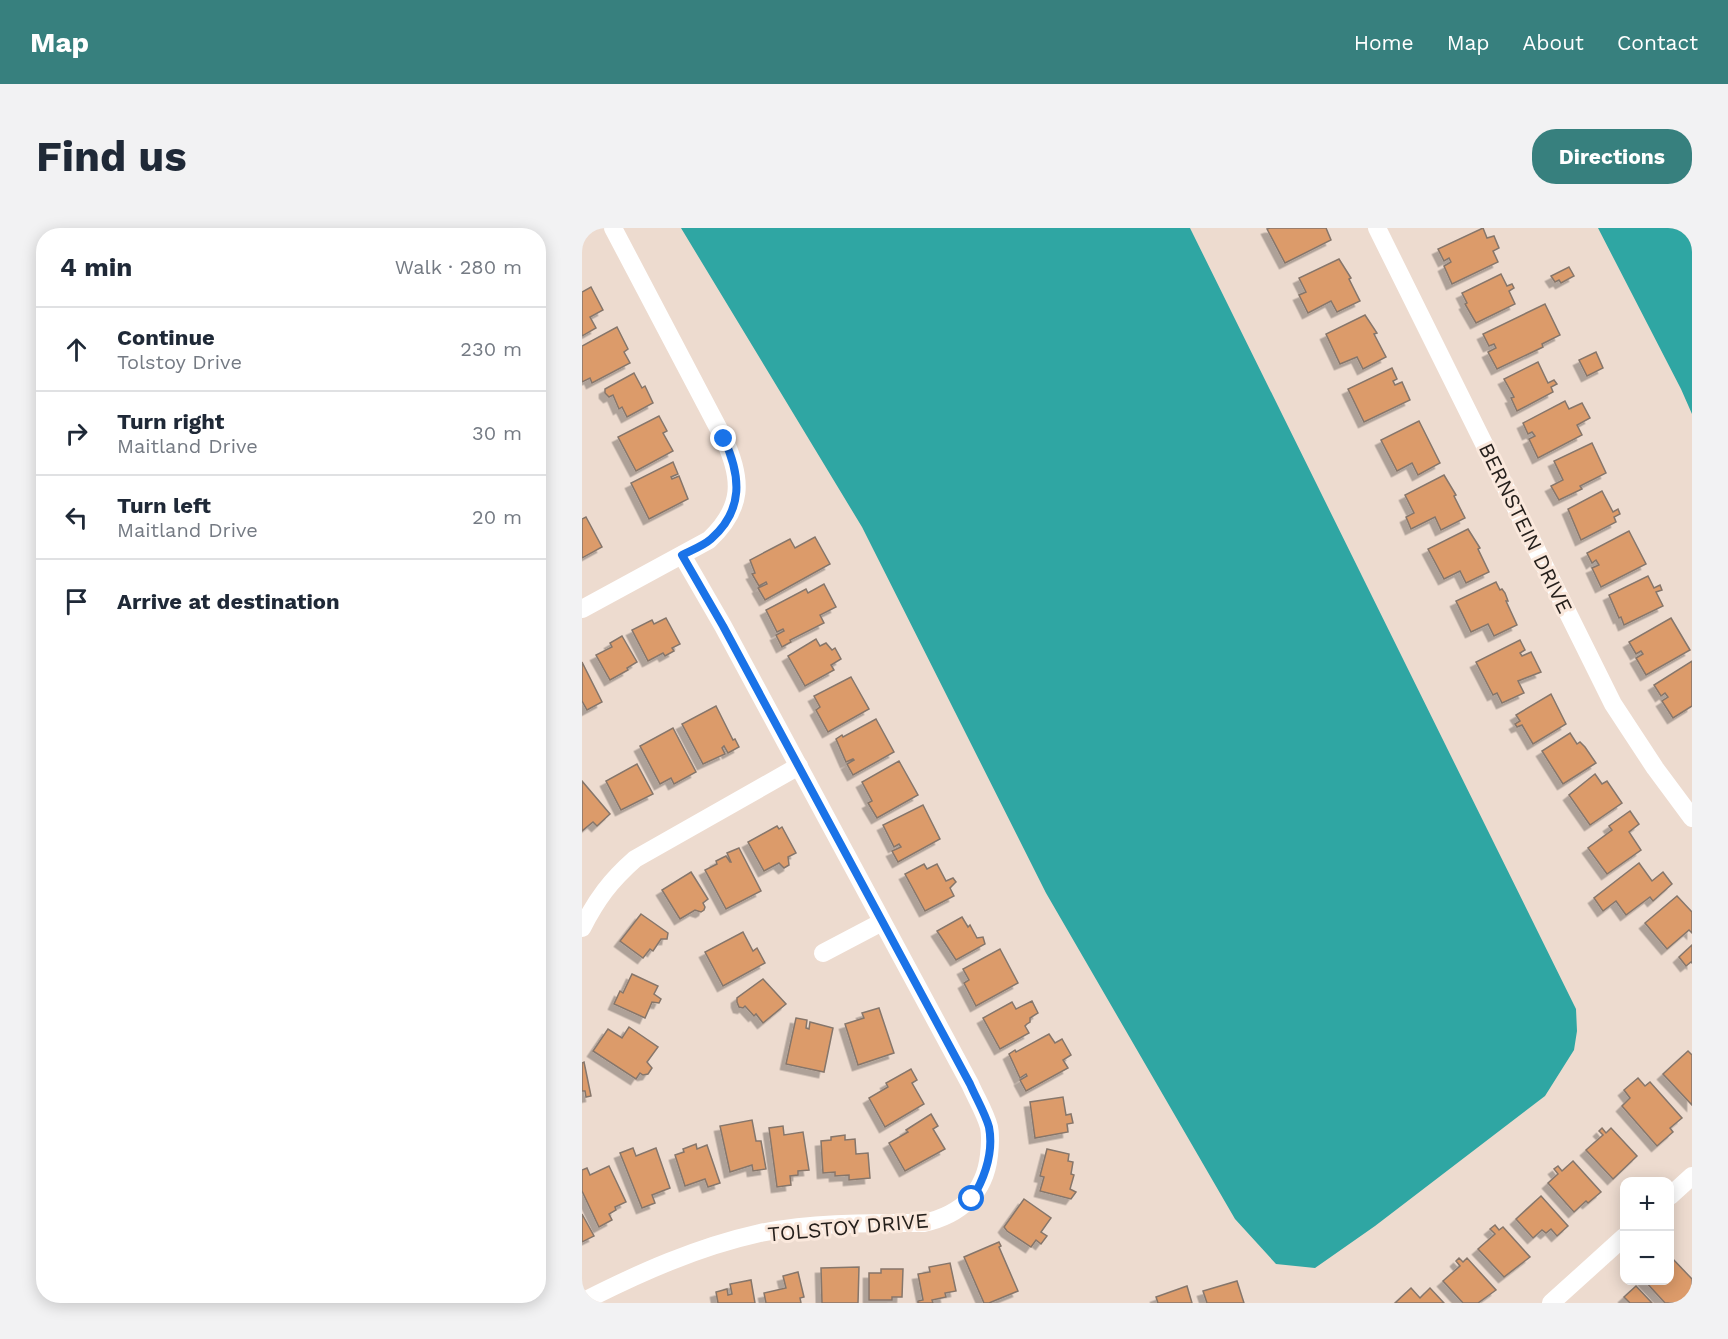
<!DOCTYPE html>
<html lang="en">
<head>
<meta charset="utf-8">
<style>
  :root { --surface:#fff; --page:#f2f2f3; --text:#1f2937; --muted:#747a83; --line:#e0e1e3; --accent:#37807e }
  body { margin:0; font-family:"Work Sans",sans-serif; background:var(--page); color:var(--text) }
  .controls { position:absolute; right:18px; bottom:18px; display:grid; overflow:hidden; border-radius:12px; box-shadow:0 3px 15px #0003 }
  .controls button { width:54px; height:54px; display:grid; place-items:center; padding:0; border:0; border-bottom:2px solid var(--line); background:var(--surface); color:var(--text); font:30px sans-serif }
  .stop { position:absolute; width:18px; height:18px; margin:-14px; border:4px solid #1a73e8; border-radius:50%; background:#fff }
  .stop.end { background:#1a73e8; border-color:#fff; box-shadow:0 2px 6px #0008 }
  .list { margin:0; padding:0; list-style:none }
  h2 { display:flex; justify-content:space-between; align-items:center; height:78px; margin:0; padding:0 24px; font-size:26px }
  h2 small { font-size:20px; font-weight:400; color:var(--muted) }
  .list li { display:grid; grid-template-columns:39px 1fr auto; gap:18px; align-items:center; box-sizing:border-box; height:84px; padding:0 24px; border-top:2px solid var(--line) }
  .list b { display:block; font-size:22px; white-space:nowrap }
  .list p { margin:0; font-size:20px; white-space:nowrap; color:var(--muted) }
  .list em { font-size:20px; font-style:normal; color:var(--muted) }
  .icon { flex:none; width:33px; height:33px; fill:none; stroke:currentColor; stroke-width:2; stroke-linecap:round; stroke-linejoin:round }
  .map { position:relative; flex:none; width:1110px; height:1075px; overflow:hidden; border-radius:24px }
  header { display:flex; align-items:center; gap:36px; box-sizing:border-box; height:84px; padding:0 30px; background:var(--accent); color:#fff }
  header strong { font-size:28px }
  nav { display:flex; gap:33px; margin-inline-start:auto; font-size:21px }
  .intro { display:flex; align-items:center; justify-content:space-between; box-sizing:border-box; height:144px; padding:0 36px }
  h1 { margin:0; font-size:42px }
  .button { padding:15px 27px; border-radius:24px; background:var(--accent); color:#fff; font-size:21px; font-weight:700 }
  main { display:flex; gap:36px; padding:0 36px }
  aside { flex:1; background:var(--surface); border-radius:24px; box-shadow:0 3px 15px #0003 }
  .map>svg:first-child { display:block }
  .water { fill:#2fa6a3 }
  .building { fill:#dc9b6a; stroke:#86766b; stroke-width:1.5; filter:url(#shadow) }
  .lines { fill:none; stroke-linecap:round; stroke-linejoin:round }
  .minor { stroke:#fff; stroke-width:18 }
  .route { stroke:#1a73e8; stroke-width:8 }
  .labels { text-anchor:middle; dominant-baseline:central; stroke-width:6; stroke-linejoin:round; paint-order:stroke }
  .street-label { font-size:21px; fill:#26201c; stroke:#fae8dc }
</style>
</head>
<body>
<header>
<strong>Map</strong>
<nav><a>Home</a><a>Map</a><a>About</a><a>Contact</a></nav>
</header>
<div class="intro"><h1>Find us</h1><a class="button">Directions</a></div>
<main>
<aside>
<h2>4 min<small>Walk · 280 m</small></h2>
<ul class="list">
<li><svg class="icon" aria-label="ahead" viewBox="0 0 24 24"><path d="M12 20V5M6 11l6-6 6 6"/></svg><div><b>Continue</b><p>Tolstoy Drive</p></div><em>230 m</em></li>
<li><svg class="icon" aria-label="right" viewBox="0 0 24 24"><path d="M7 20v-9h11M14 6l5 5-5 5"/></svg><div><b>Turn right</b><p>Maitland Drive</p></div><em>30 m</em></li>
<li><svg class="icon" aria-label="left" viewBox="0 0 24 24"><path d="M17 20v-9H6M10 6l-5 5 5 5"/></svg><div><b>Turn left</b><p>Maitland Drive</p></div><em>20 m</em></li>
<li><svg class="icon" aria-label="arrive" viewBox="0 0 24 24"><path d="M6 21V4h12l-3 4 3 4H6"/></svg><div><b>Arrive at destination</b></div></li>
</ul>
</aside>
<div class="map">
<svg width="1110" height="1075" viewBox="0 0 1110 1075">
  <defs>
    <filter id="shadow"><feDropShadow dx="-5.5" dy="5.5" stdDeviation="0" flood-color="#0004"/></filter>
  </defs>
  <rect width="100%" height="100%" fill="#eddbcf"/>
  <!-- water -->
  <g class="water">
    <path d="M99 0H608L994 781 995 803 992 822 963 868 793 998 733 1040 694 1036 653 991 464 665 280 299Z"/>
    <path d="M1016 0H1110V186L1099 161Z"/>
  </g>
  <!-- building -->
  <g class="building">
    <path d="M688 0H744L749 12 703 35 685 1Z"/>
    <path d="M901 0 905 10 912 8 917 20 911 23 916 34 870 56 862 38 869 34 867 30 862 33 856 21Z"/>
    <path d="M757 31 769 50 767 51 778 73 755 84 749 73 726 85 717 67 724 64 717 50Z"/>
    <path d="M987 39 992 48 979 55 977 52 973 54 969 48Z"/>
    <path d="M919 46 925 58 930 56 932 60 927 63 933 76 894 95 883 76 885 75 880 65Z"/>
    <path d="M9 59 21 82 8 89 14 100 0 108V64Z"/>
    <path d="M963 76 978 107 960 116 961 119 915 141 906 124 914 120 912 116 907 118 901 106Z"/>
    <path d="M783 87 795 105 792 106 804 129 781 141 775 129 758 136 744 106Z"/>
    <path d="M35 99 46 121 42 124 48 135 10 155 8 150 0 154V118Z"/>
    <path d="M1014 124 1021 140 1005 148 997 132Z"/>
    <path d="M956 134 966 155 972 152 975 156 969 159 971 164 935 183 929 170 932 169 922 151Z"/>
    <path d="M810 140 815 151 811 153 813 157 820 154 828 172 782 194 766 161Z"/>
    <path d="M52 145 60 160 63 158 71 175 45 189 40 179 37 181 31 167 27 169 23 165V161Z"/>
    <path d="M983 173 987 181 1000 175 1008 190 995 197 1000 207 956 230 947 211 953 208 950 204 946 206 941 195Z"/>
    <path d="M77 188 85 203 81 205 91 223 54 243 36 209Z"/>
    <path d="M837 193 858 235 836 247 830 235 815 243 799 212Z"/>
    <path d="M1010 215 1024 245 998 258 1000 261 977 272 969 258 981 252 972 233Z"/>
    <path d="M91 234 96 246 89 249 90 251 97 248 106 271 67 291 49 255Z"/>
    <path d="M862 247 874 267 872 268 883 290 859 302 853 289 829 301 824 289 832 285 823 267Z"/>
    <path d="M1020 263 1031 284 1036 281 1038 286 1032 289 1034 294 999 312 986 281Z"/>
    <path d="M4 289 20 319 0 330V291Z"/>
    <path d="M886 301 898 320 896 321 907 344 884 355 878 343 862 351 846 321Z"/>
    <path d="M1047 303 1064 336 1019 359 1010 340 1017 337 1014 332 1010 335 1005 325Z"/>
    <path d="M233 309 248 336 183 372 176 360 185 356 184 354 177 358 170 346 173 345 168 332 208 311 213 320Z"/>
    <path d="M1066 348 1072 360 1078 357 1080 362 1074 364 1081 378 1042 397 1039 389 1037 390 1027 367Z"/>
    <path d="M914 354 918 362 920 361 923 365 926 373H924L935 397 912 408 906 396 889 404 874 373Z"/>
    <path d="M242 356 254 379 238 387 242 395 208 412 209 414 200 419 194 407 202 403 201 401 195 404 184 382 224 361 226 365Z"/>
    <path d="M84 390 98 416 90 420 92 423 83 428 81 425 66 433 50 402 70 392 72 396Z"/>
    <path d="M1089 390 1108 422 1064 447 1054 430 1061 426 1059 423 1054 426 1047 414Z"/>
    <path d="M40 408 55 434 45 440 46 442 28 452 14 427 30 419 28 415Z"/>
    <path d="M234 411 238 418 244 415 250 422 253 420 259 431 249 437 252 442 223 458 206 428Z"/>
    <path d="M938 412 943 422 938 425 940 428 949 424 959 444 936 453 942 465 920 475 915 465 911 467 894 434Z"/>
    <path d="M1110 433V478L1091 490 1080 473 1086 469 1083 465 1079 468 1072 457Z"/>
    <path d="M0 434 20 474 5 482 0 473Z"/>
    <path d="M269 449 287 481 246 504 234 482 238 479 232 468Z"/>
    <path d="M969 466 984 496 951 516 940 497 935 499 933 496 938 493 934 487Z"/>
    <path d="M134 478 151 512 153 511 157 519 146 525 142 518 140 520 143 526 121 536 100 496Z"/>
    <path d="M294 491 312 524 271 547 265 536 272 532 271 531 264 534 254 511 260 507 261 509Z"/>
    <path d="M91 500 114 544 92 556 89 550 78 556 58 518Z"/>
    <path d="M988 505 995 516 998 514 1003 519 1014 535 981 556 960 523Z"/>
    <path d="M317 533 336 567 295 590 286 575 290 573 280 554Z"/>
    <path d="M55 536 71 566 39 582 24 553Z"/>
    <path d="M1013 546 1020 556 1025 553 1040 575 1008 597 987 567Z"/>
    <path d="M0 553 28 586 15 598 11 594 0 603Z"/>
    <path d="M341 577 358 611 316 634 310 623 319 619 317 616 312 619 301 597Z"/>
    <path d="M1048 583 1057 596 1047 604 1059 622 1025 646 1006 620 1030 602 1027 598Z"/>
    <path d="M195 598 197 601 200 599 214 625 206 629 207 637 202 640 197 635 182 643 166 614Z"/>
    <path d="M157 620 179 663 144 681 123 642 135 636 134 633 144 628 148 634H149L145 625Z"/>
    <path d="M1057 635 1070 653 1081 644 1090 656 1071 673 1068 669 1044 687 1034 673 1021 683 1012 670Z"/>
    <path d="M342 636 345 641 355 636 364 653 371 650 374 654 368 660 372 668 343 683 323 646Z"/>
    <path d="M109 644 126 671 121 675 123 679 122 682 119 684 113 682 98 691 80 662Z"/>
    <path d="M1095 668 1110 684V705L1107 702 1085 721 1063 695Z"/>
    <path d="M59 686 86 705 85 711H79L71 723 68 721 61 730 38 713Z"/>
    <path d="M380 689 386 699 388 697 395 710 401 709 403 716 374 732 355 703Z"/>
    <path d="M161 704 171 723 175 720 183 735 141 758 123 724Z"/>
    <path d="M1110 717V735L1109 734 1104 738 1097 729Z"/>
    <path d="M418 721 436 755 394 778 382 755 387 752 381 741Z"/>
    <path d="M50 746 76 758 72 766 79 771 77 775 70 774 63 790 32 776 38 763 41 765Z"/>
    <path d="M181 751 204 776 181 795 174 786 172 788 163 778 161 780 157 779 155 774V770Z"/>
    <path d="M450 773 456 785 448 790V794L445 796 443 798 447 805 418 821 401 790 430 774 434 781Z"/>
    <path d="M297 780 312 825 276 837 263 796 282 790 280 785Z"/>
    <path d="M214 790 225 792 224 800 227 801 228 794 251 800 242 844 204 836Z"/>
    <path d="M47 799 76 819 65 834 70 840 66 846 61 847 58 845 54 851 11 823 26 801 40 810Z"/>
    <path d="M467 806 473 815 480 811 489 827 481 832 486 840 444 863 438 852 445 848 444 846 438 850 427 826 433 822 434 824Z"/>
    <path d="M1106 823 1110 827V877L1081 846Z"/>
    <path d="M2 834 9 868 4 869 3 863H0V835Z"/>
    <path d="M329 841 335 852 330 855 342 876 303 899 287 870 306 859 304 855Z"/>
    <path d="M1056 850 1063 858 1068 854 1100 890 1088 900 1091 904 1075 918 1040 878 1048 870 1042 862Z"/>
    <path d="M481 869 484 887 489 886 491 895 485 896 486 904 453 910 448 874Z"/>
    <path d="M349 886 356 898 351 901 363 921 323 943 307 915 326 904 324 902Z"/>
    <path d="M170 892 174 913H179L184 941 171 943 170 937 148 944 138 898Z"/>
    <path d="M201 898 202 907 221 904 227 942 216 943V947L208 948 209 957 195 959 187 900Z"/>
    <path d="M1020 900 1024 905 1029 900 1055 928 1031 951 1004 922 1021 907 1017 903Z"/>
    <path d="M263 907V912L273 911 274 926 286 925 288 950 267 952V947L253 948V944L241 945 239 913 249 912V909Z"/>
    <path d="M114 916 115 921 125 917 138 955 126 959 123 951 103 958 93 927 102 924 101 921Z"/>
    <path d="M51 920 54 928 74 920 88 960 70 967 73 975 60 980 38 925Z"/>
    <path d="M465 921 487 926 486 933 491 934 489 946 492 947 488 961 494 964 489 971 458 963 462 949 458 948Z"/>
    <path d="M991 933 1019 964 1006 975 1004 973 992 984 966 955 976 946 972 941 976 938 980 943Z"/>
    <path d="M27 938 44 974 33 979 34 982 27 986 30 992 17 999 0 963V942L5 940 8 947Z"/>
    <path d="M959 968 986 998 975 1008 969 1001 964 1005 960 1002 951 1010 934 991Z"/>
    <path d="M442 971 469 990 459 1004 465 1008 459 1016 454 1012 449 1019 425 1003 422 999Z"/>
    <path d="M0 986 12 1008 0 1014Z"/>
    <path d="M913 997 917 1002 921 999 948 1029 922 1049 896 1021 913 1006 908 1001Z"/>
    <path d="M417 1014 419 1018 417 1019 436 1063 407 1075H402L382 1029Z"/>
    <path d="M1089 1029 1110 1051V1075H1083L1062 1052H1088V1031Z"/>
    <path d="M877 1030 881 1034 885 1030 914 1062 896 1075H881L861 1053 878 1038 874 1033Z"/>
    <path d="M368 1035 374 1063 363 1065 364 1069 350 1072 351 1075H336V1073L341 1072 336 1046 348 1044 347 1039Z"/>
    <path d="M277 1039 276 1075H240L239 1040Z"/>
    <path d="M299 1041H321L320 1069H310V1072H287V1045H299Z"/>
    <path d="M216 1044 222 1069 218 1070 219 1075H184L182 1065 204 1060 201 1048Z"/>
    <path d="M169 1052 173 1075H136L134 1064 145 1061 146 1067 150 1066 148 1056Z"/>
    <path d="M655 1053 662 1075H625L621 1063Z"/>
    <path d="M605 1058 610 1075H576L574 1069Z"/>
    <path d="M1054 1058 1070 1075H1048L1042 1069Z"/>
    <path d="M829 1060 838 1070 848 1060 862 1075H813Z"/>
  </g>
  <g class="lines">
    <!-- minor -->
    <g class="minor">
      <path d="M795 0 1031 476 1073 540 1110 590"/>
      <path d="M0 381 127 312C161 280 161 252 142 211L31 0"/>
      <path d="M0 700C15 671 28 653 53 631L217 538"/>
      <path d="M241 725 300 694"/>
      <path d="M1088 968 1110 948"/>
      <path d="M0 1074C57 1045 115 1019 178 1005 232 994 288 995 342 995 378 987 403 965 407 927 408 918 409 908 407 899 403 884 394 870 388 856L141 398 100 327"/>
      <path d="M969 1075 1042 1009"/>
    </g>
  </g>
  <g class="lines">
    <!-- route -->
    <path class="route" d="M142 211C159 248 162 282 129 311 121 318 110 322 100 327L141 398 388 856C394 870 403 885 407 899 412 925 403 949 390 971"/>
  </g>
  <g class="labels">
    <!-- street labels -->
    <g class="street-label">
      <text transform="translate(944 300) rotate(64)">BERNSTEIN DRIVE</text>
      <text transform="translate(266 999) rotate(-5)">TOLSTOY DRIVE</text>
    </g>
  </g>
</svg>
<div class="controls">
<button>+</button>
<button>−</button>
</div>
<div class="stop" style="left:390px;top:971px"></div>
<div class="stop end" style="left:142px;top:211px"></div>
</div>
</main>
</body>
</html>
